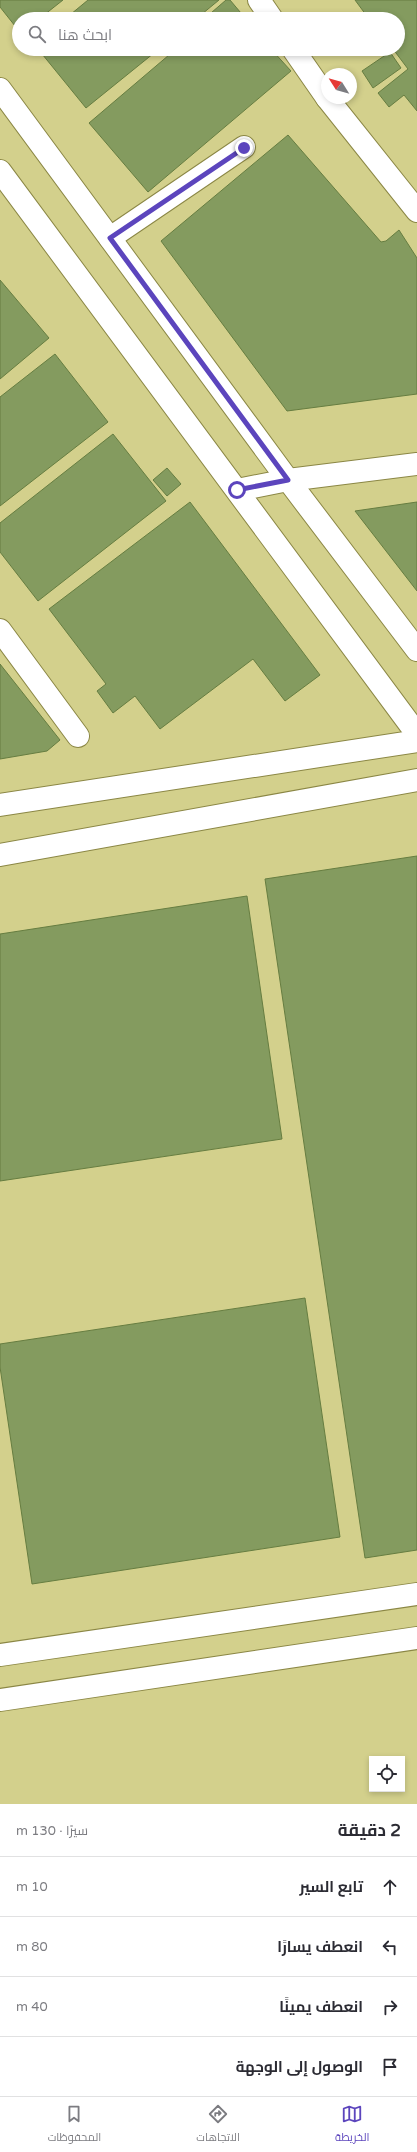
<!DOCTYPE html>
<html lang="ar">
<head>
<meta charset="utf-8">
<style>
  :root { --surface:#fff; --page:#f2f2f3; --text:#2b2b33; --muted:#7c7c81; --line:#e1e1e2; --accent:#5c45bd }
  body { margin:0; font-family:"Varela Round",Cairo,sans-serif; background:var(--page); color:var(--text); direction:rtl }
  .controls { position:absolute; right:12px; bottom:12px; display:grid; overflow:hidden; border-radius:0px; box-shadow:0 2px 6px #0003 }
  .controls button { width:36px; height:36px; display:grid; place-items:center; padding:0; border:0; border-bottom:1px solid var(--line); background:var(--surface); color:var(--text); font:20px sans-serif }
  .compass { position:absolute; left:321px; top:68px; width:36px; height:36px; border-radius:50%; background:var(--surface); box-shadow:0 2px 6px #0003; rotate:307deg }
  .stop { position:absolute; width:12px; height:12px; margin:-9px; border:3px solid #5c45bd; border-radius:50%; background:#fff }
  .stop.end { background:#5c45bd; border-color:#fff; box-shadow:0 1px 4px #0008 }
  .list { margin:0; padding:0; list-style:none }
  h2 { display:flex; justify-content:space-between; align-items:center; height:52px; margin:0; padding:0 16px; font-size:17px }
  h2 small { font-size:13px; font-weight:400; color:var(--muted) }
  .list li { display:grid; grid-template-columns:26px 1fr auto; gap:12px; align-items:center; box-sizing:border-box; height:60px; padding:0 16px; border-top:1px solid var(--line) }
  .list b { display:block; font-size:15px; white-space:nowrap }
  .list em { font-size:13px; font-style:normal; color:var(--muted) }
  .icon { flex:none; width:22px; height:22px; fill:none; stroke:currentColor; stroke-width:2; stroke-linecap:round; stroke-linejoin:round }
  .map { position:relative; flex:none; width:417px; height:1804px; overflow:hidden; direction:ltr }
  .search { position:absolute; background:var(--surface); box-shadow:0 2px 6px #0003; left:12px; right:12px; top:12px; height:44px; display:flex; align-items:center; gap:10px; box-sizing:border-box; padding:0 14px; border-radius:22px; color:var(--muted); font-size:15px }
  .sheet { height:292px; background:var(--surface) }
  nav { display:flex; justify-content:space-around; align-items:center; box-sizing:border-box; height:56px; border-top:1px solid var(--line); background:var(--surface); font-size:11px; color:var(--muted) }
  nav a { display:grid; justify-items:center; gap:2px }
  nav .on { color:var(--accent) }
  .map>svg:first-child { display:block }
  .building { fill:#849b5f; stroke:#667d41 }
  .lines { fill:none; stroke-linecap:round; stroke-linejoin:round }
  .street-casing { stroke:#8b8745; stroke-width:24 }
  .street { stroke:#fff; stroke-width:22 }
  .route { stroke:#5c45bd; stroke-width:5 }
</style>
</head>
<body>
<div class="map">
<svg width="417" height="1804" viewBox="0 0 417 1804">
  <rect width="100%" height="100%" fill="#d3d08c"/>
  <!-- building -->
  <g class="building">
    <path d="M0 0H63L39 19H19V31L0 7Z"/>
    <path d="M88 0H219L196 19H65Z"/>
    <path d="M226 0H230L246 19H204Z"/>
    <path d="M355 0H417V111L404 95 389 107 378 93 408 69 393 49H398V19H369Z"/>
    <path d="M362 14 365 19H355Z"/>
    <path d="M38 49H159L86 108Z"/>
    <path d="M176 49H271L291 71 148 192 89 123Z"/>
    <path d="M346 49H358L350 55Z"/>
    <path d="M390 52 401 68 373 88 362 71Z"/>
    <path d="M288 135 381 242 386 241 399 230 417 258V394L287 411 161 241Z"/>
    <path d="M0 280 49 338 0 379Z"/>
    <path d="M55 354 108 422 0 506V397Z"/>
    <path d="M113 434 166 501 38 601 0 552V523Z"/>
    <path d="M167 468 181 484 167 496 153 480Z"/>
    <path d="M190 502 320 675 285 701 253 659 160 729 135 696 113 713 97 691 106 684 49 609Z"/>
    <path d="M417 502V591L355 511Z"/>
    <path d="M0 664 60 740 47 751 0 759Z"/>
    <path d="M417 856V1550L365 1558 265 879Z"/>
    <path d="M247 896 282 1139 0 1181V934Z"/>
    <path d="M305 1298 340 1537 32 1584 0 1367V1344Z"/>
  </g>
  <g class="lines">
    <defs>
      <g id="street">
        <path d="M259 0 272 19"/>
        <path d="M293 49 327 98"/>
        <path d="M0 89 288 480 417 650"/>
        <path d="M327 98 417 211"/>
        <path d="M0 171 417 734"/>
        <path d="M110 238 244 147"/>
        <path d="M237 490 288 480 417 464"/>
        <path d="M0 630 78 736"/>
        <path d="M0 805 417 741"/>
        <path d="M0 855 417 780"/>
        <path d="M0 1655 417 1594"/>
        <path d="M0 1700 417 1638"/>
      </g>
    </defs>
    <!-- street casing -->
    <use href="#street" class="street-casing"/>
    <!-- street -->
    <use href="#street" class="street"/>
  </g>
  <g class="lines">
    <!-- route -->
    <path class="route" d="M237 490 288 480 110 238 244 148"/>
  </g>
</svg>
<div class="controls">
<button><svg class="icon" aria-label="locate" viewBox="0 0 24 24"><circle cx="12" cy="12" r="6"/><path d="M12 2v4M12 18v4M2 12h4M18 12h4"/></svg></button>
</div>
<svg class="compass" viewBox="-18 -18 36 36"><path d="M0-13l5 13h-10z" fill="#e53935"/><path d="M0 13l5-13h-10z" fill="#7c7c81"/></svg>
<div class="stop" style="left:237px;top:490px"></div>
<div class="stop end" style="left:244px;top:148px"></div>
<div class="search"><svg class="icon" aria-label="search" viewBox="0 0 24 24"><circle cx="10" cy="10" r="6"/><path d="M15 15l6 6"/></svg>ابحث هنا</div>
</div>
<section class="sheet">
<h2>2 دقيقة<small>سيرًا · 130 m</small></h2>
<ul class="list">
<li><svg class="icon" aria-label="ahead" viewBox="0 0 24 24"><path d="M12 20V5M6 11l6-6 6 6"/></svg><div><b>تابع السير</b></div><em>10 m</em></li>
<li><svg class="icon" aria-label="left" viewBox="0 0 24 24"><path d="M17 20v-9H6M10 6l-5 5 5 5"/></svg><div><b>انعطف يسارًا</b></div><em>80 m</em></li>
<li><svg class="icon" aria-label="right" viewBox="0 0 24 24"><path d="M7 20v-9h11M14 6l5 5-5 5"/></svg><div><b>انعطف يمينًا</b></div><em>40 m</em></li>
<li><svg class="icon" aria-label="arrive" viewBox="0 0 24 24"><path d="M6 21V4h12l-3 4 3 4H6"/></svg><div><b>الوصول إلى الوجهة</b></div></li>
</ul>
</section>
<nav>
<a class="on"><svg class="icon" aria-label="map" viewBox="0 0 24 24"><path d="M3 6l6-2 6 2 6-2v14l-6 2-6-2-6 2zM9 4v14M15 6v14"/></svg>الخريطة</a>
<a><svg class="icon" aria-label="directions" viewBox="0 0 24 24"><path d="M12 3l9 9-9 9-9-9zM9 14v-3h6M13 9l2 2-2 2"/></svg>الاتجاهات</a>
<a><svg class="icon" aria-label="saved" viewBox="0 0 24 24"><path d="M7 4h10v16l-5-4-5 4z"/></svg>المحفوظات</a>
</nav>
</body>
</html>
